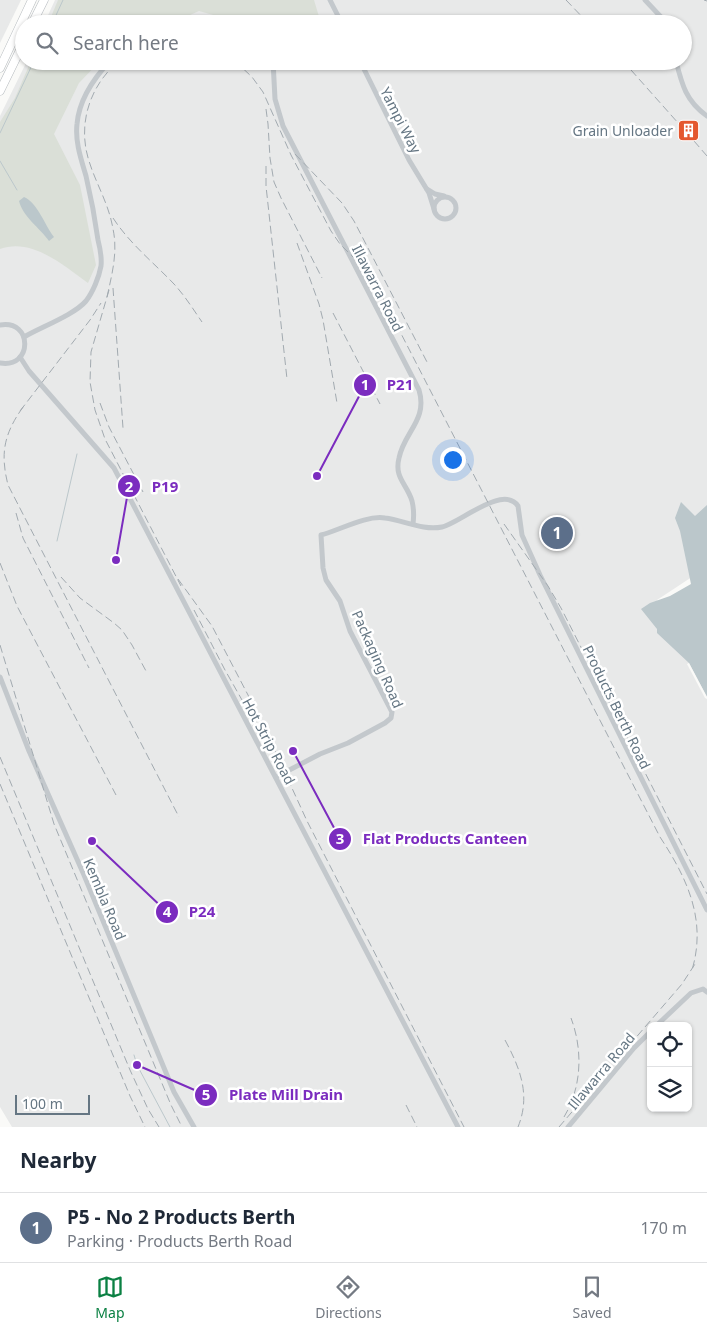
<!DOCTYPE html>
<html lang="en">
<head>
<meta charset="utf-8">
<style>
  :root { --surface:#fff; --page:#f2f2f3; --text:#1f2937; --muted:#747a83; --line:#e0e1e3; --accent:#0b8043 }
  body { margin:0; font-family:"Noto Sans",sans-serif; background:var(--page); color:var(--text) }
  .controls { position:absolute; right:15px; bottom:15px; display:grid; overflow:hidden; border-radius:8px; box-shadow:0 1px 4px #0004 }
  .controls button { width:45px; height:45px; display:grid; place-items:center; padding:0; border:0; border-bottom:1px solid var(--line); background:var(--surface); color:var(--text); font:25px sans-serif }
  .scale { position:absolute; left:15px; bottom:12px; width:75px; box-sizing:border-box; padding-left:5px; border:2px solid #657683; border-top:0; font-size:14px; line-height:18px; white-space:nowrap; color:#657683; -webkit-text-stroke:4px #fff; paint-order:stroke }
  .you { position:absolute; left:452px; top:459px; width:18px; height:18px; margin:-12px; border:4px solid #fff; border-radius:50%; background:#1a73e8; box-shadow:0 0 0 8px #1a73e833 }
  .badge { display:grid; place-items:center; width:32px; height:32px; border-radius:50%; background:var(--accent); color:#fff; font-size:16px; font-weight:700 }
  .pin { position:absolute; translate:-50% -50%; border:2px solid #fff; box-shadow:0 1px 5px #0006 }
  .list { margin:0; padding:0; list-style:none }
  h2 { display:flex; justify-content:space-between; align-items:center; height:65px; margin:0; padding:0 20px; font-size:21px }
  h2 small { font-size:16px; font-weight:400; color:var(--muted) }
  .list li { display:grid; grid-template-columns:32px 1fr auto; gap:15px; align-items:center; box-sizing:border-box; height:70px; padding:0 20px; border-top:1px solid var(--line) }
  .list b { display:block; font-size:19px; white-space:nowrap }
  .list p { margin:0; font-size:16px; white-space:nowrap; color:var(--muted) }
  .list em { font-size:16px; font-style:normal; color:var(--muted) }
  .icon { flex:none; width:28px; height:28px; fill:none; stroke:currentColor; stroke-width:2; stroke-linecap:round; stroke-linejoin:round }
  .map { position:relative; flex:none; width:707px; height:1127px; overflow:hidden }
  .search { position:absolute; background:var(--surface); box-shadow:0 1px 4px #0004; left:15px; right:15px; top:15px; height:55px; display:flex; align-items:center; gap:12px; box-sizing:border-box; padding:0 18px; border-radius:28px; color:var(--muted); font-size:19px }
  .sheet { height:135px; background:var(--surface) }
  nav { display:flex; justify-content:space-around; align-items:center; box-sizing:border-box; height:70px; border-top:1px solid var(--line); background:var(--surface); font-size:14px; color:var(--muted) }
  nav a { display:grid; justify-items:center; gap:2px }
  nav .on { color:var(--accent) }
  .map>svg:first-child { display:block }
  .built { fill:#e8e9e9; fill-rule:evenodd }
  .green { fill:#dadfd7 }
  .water { fill:#bbc7cb }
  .pier { fill:#fafaf8 }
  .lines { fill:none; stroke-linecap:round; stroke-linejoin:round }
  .stream { stroke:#bbc7cb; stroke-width:1 }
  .primary-casing { stroke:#b5babe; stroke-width:9 }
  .street { stroke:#c3c8cc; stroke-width:5 }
  .primary { stroke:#fff; stroke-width:8 }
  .rail { stroke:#a2aab0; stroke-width:1; stroke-dasharray:8 4; stroke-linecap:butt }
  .labels { text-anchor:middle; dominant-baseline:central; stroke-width:5; stroke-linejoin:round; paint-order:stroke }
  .street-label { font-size:14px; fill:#657683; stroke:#fff }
  .poi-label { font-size:14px; fill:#657683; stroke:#fff; text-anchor:end }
  .leader { fill:none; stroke:#7b2cbf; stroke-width:2 }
  .callout-dot { fill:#7b2cbf; stroke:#fff; stroke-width:2 }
  .mark-label { font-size:15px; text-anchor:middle; font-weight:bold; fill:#fff }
  .callout-label { font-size:15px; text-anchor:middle; font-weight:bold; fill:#7b2cbf; stroke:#fff; stroke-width:5; stroke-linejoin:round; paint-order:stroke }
</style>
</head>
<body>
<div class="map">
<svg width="707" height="1127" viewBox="0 0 707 1127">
  <rect width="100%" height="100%" fill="#fafaf8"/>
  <!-- built -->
  <g class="built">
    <path d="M0 0H21L0 43Z"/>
    <path d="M55 0H707V567L657 600 707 649V1127H12L0 1107V116L27 61H683V24H44ZM651 1026H688V1108H651Z"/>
  </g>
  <!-- green -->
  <g class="green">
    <path d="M58 0H314L320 20 272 16 260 24H245L199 11 170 24H48Z"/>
    <path d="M31 61H100L79 83 54 134 80 185 96 265 88 283C64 266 32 237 0 249V122L15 98Z"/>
  </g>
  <!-- water -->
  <g class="water">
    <path d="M24 197C38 203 45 226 54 237L49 241C40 228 23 217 19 201Z"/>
    <path d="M681 502 695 516 707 505V697L689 663 657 633V629L641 609 650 603 670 596 691 584 680 531 675 518Z"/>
  </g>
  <!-- pier -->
  <path class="pier" d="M689 663 707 697V699L705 698 687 664Z"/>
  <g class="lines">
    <!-- stream -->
    <g class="stream">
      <path d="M52 24 63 0"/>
      <path d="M0 133 34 61"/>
      <path d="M0 161 17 190"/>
      <path d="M57 541 77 454"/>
      <path d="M134 1055 137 1065 170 1127"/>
    </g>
    <defs>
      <g id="primary">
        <path d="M32 24 44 0"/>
        <path d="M0 68 32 0"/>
        <path d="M0 91 24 42"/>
      </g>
    </defs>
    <!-- primary casing -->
    <use href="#primary" class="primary-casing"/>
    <!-- street -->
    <g class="street">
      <path d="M330 0 342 24"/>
      <path d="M645 0 661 17 664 24"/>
      <path d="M273 61 275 99 283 126 419 390C428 420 404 432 399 458 394 478 407 484 412 501 414 509 414 516 413 524"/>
      <path d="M360 61 409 160 429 193 434 209"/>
      <path d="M676 61C682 85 686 101 707 116"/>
      <path d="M427 189 435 194 444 196"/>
      <circle cx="445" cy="208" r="11"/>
      <path d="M0 325C33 319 33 369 0 363"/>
      <path d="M24 337C41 327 74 315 86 301 93 292 99 277 101 266 102 257 100 248 98 240 95 218 91 197 86 176 81 159 75 142 77 124 79 101 94 78 110 61"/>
      <path d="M20 357 29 371 114 468 458 1127"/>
      <path d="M0 677 29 751 84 875 174 1092 194 1127"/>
      <path d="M276 777 320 754 348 743 385 723 391 718 392 712 350 631 340 601 326 580 323 568 321 535C340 530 366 515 385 518 403 520 423 531 442 527 460 523 503 484 518 506L522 535 540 575 707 910"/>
      <path d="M656 1026 691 993 703 989 707 992"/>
      <path d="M568 1127 634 1048 651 1031"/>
    </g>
    <!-- primary -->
    <use href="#primary" class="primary"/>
    <!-- rail -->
    <g class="rail">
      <path d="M566 0 589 24"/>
      <path d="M704 0 707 1"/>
      <path d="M235 61 252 77 263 92 291 155 331 231 340 244 366 270 375 283 660 837C687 878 707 920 692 970"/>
      <path d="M623 61 679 124"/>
      <path d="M266 109 268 124 270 158 274 182 281 198 322 278"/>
      <path d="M694 141 707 156"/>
      <path d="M295 154 342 203 354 221 427 362"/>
      <path d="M266 166V186L287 379"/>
      <path d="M113 218C130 244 153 262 174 284 185 296 193 309 202 322"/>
      <path d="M297 243 319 304 323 320 337 403"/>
      <path d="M113 288 123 428"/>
      <path d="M109 290 91 352 90 382 95 410 105 439 181 586"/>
      <path d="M107 297C112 274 118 252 113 229 109 204 96 184 89 161 77 124 90 85 119 61"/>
      <path d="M333 313 380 404"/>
      <path d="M100 403 109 427 143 492"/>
      <path d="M23 407C4 434 0 453 8 485L179 817"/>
      <path d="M20 411 90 320 101 303"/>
      <path d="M16 513 23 538 89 668"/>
      <path d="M504 524 548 586 561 608 707 894"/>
      <path d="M0 563 17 606 116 795"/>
      <path d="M61 577 80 598 114 623 122 630 132 645 146 671"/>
      <path d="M178 579 212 626 260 718 307 821 464 1127"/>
      <path d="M194 610 225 670 242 700"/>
      <path d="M0 645 54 824 171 1105 182 1127"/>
      <path d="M0 757 130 1070 148 1109 159 1127"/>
      <path d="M0 784 130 1096 145 1127"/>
      <path d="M505 1040C520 1068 531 1095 518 1127"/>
      <path d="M406 1105 417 1127"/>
      <path d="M564 1117C582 1087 583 1050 571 1018"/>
      <path d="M559 1127 682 984 695 964"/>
    </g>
  </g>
  <!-- icons -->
  <defs>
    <symbol id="building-square" viewBox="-11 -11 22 22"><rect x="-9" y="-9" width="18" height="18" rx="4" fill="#e4572e" stroke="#fff"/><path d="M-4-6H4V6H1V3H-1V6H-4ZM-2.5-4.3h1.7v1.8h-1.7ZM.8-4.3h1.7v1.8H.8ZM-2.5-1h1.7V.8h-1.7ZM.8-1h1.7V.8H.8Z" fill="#fff"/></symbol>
  </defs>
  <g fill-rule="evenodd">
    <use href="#building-square" x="676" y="118" width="25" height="25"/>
  </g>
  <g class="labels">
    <!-- street labels -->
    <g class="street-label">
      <text transform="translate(401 120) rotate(63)">Yampi Way</text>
      <text transform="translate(378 288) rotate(63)">Illawarra Road</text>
      <text transform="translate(378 659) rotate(66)">Packaging Road</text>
      <text transform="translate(617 707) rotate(64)">Products Berth Road</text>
      <text transform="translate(269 741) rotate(62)">Hot Strip Road</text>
      <text transform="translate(105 899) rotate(67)">Kembla Road</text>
      <text transform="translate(601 1071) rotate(-50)">Illawarra Road</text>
    </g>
    <!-- poi labels -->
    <g class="poi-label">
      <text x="673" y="130">Grain Unloader</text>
    </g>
  </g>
  <!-- callouts -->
  <path class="leader" d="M317 476L365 385M116 560L129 486M293 751L340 839M92 841L167 912M137 1065L206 1095"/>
  <g class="callout-dot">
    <circle cx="317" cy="476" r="5"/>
    <circle cx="116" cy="560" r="5"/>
    <circle cx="293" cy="751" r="5"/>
    <circle cx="92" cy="841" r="5"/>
    <circle cx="137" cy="1065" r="5"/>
    <circle cx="365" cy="385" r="12"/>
    <circle cx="129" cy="486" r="12"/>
    <circle cx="340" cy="839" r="12"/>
    <circle cx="167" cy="912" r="12"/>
    <circle cx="206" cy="1095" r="12"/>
  </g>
  <g class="mark-label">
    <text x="365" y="390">1</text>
    <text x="129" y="492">2</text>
    <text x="340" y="844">3</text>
    <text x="167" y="917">4</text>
    <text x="206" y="1100">5</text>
  </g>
  <g class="callout-label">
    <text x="400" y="390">P21</text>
    <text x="165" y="492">P19</text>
    <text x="445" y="844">Flat Products Canteen</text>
    <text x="202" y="917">P24</text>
    <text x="286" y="1100">Plate Mill Drain</text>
  </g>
</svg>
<div class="controls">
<button><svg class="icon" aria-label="locate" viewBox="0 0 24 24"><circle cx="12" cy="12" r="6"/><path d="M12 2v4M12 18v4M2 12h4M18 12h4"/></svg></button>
<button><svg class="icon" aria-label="layers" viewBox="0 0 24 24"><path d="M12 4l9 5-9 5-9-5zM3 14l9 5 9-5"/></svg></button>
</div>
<div class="scale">100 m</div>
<div class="you"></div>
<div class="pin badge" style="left:557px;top:533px;background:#5c6f8a">1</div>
<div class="search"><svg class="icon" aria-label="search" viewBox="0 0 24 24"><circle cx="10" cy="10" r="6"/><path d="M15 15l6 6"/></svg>Search here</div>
</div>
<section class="sheet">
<h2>Nearby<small></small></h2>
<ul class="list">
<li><span class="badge" style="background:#5c6f8a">1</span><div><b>P5 - No 2 Products Berth</b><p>Parking · Products Berth Road</p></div><em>170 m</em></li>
</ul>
</section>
<nav>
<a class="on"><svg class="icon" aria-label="map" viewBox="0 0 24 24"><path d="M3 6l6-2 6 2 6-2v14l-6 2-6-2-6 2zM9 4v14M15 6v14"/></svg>Map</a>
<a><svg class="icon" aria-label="directions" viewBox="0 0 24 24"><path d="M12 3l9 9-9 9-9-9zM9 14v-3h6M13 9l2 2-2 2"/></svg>Directions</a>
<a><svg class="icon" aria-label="saved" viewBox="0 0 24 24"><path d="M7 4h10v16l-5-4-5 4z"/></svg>Saved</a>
</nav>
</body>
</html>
